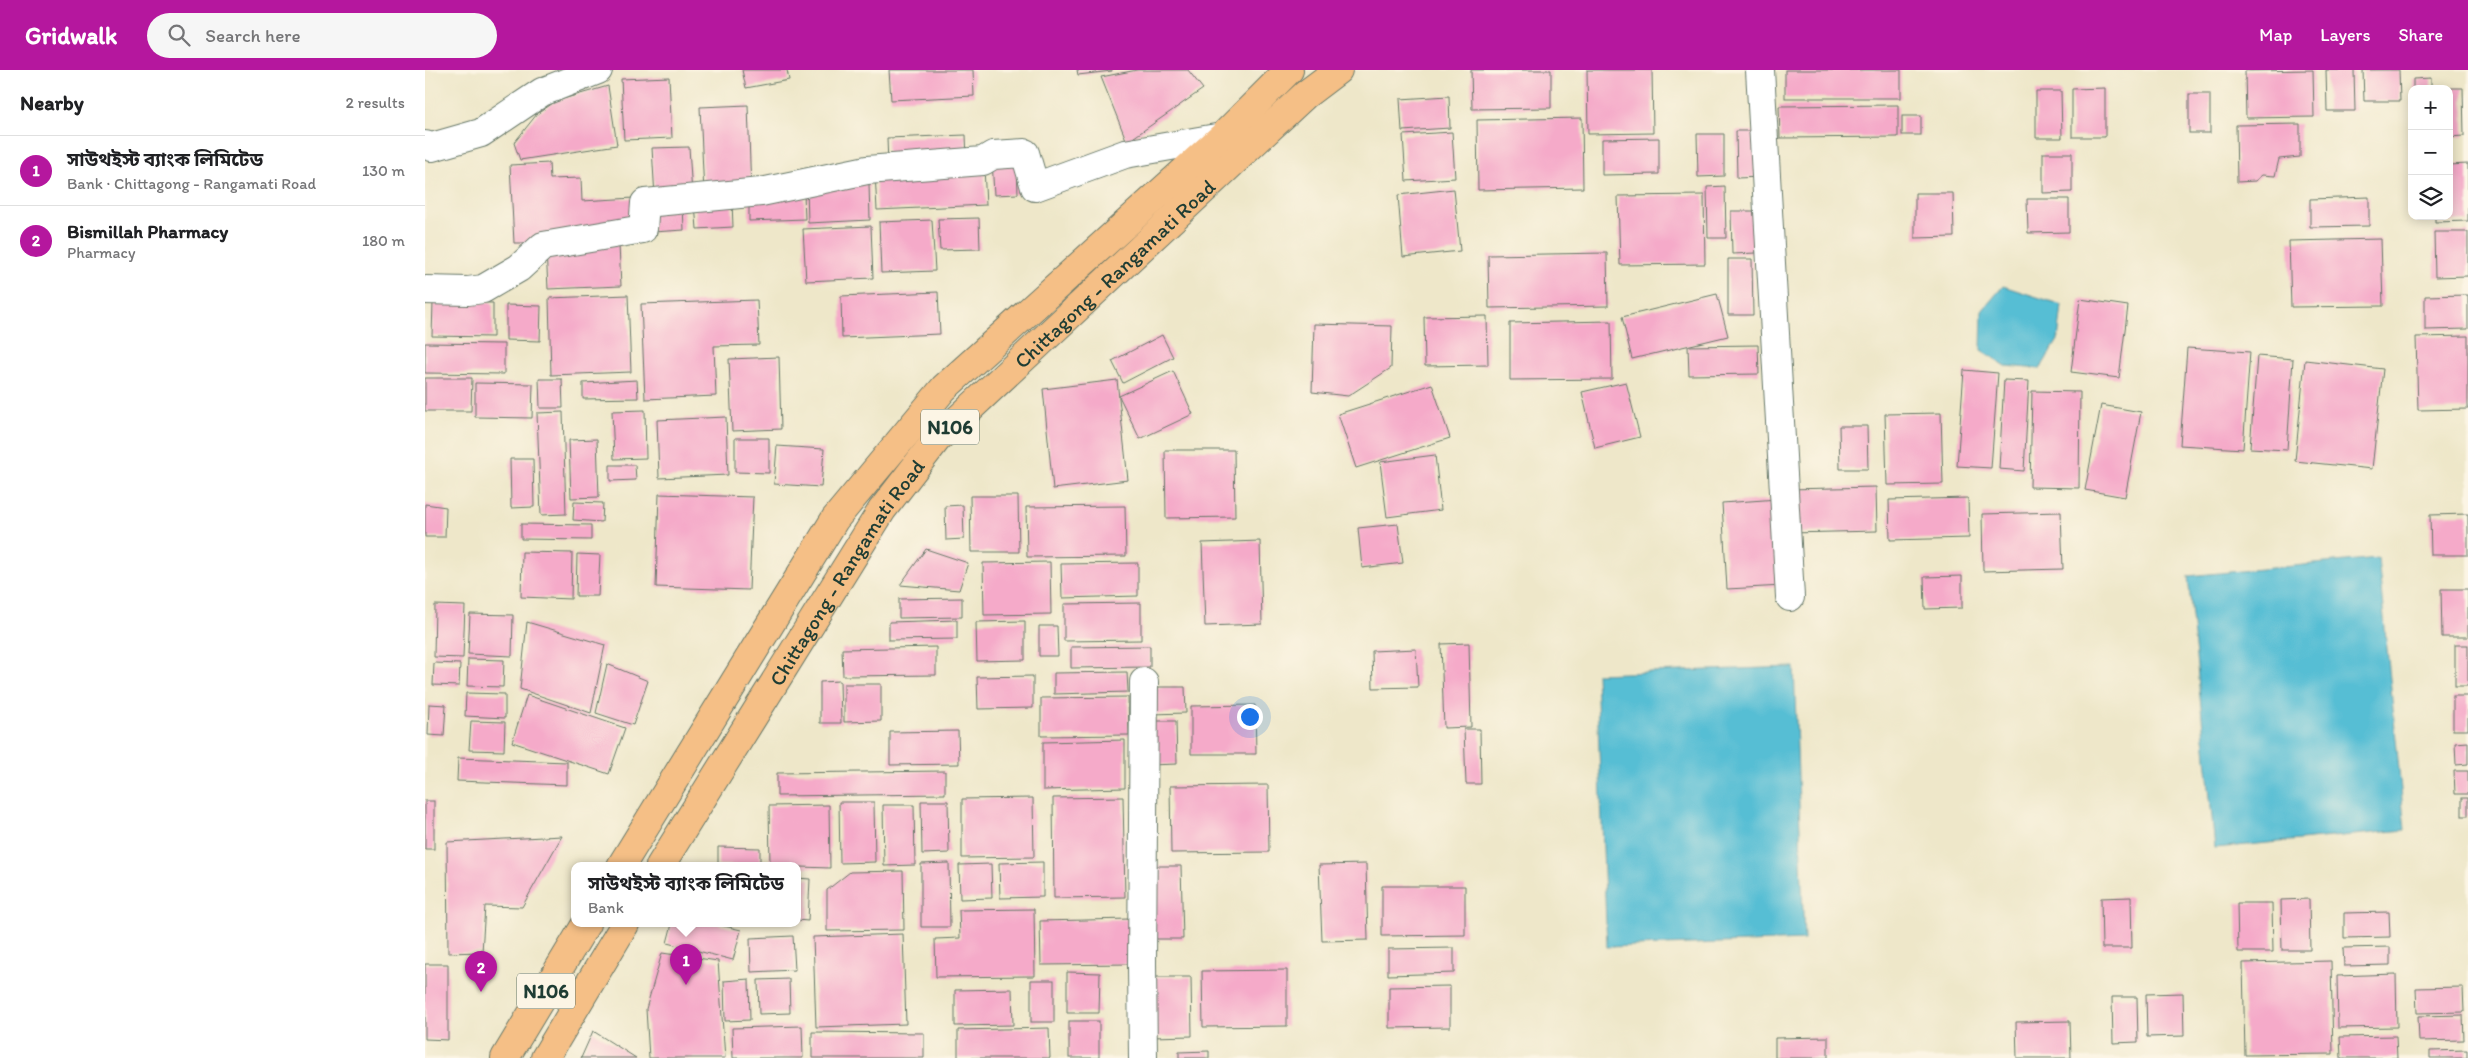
<!DOCTYPE html>
<html lang="en">
<head>
<meta charset="utf-8">
<style>
  :root { --surface:#fff; --page:#f6f6f6; --text:#202124; --muted:#757577; --line:#e0e0e0; --accent:#b5179e }
  body { margin:0; font-family:Itim,"Noto Sans Bengali",sans-serif; background:var(--page); color:var(--text) }
  .controls { position:absolute; right:15px; top:15px; display:grid; overflow:hidden; border-radius:10px; box-shadow:0 2px 12px #0003 }
  .controls button { width:45px; height:45px; display:grid; place-items:center; padding:0; border:0; border-bottom:1px solid var(--line); background:var(--surface); color:var(--text); font:25px sans-serif }
  .you { position:absolute; left:824px; top:646px; width:18px; height:18px; margin:-12px; border:4px solid #fff; border-radius:50%; background:#1a73e8; box-shadow:0 0 0 8px #1a73e833 }
  .badge { display:grid; place-items:center; width:32px; height:32px; border-radius:50%; background:var(--accent); color:#fff; font-size:16px; font-weight:700 }
  .pin { position:absolute; translate:-50% -41px; filter:drop-shadow(0 1px 2px #0008) }
  .pin::after { content:''; position:absolute; top:26px; width:18px; height:15px; background:inherit; clip-path:polygon(0 0,100% 0,50% 100%) }
  .popup { position:absolute; left:146px; top:792px; width:230px; height:65px; box-sizing:border-box; display:grid; place-content:center; border-radius:10px; background:var(--surface); filter:drop-shadow(0 1px 4px #0005); font-size:16px; white-space:nowrap; color:var(--muted) }
  .popup b { font-size:19px; color:var(--text) }
  .popup::after { content:''; position:absolute; left:50%; top:100%; margin-left:-10px; border:10px solid transparent; border-top-color:var(--surface) }
  .list { margin:0; padding:0; list-style:none }
  h2 { display:flex; justify-content:space-between; align-items:center; height:65px; margin:0; padding:0 20px; font-size:21px }
  h2 small { font-size:16px; font-weight:400; color:var(--muted) }
  .list li { display:grid; grid-template-columns:32px 1fr auto; gap:15px; align-items:center; box-sizing:border-box; height:70px; padding:0 20px; border-top:1px solid var(--line) }
  .list b { display:block; font-size:19px; white-space:nowrap }
  .list p { margin:0; font-size:16px; white-space:nowrap; color:var(--muted) }
  .list em { font-size:16px; font-style:normal; color:var(--muted) }
  .icon { flex:none; width:28px; height:28px; fill:none; stroke:currentColor; stroke-width:2; stroke-linecap:round; stroke-linejoin:round }
  .map { position:relative; flex:none; width:2043px; height:988px; overflow:hidden }
  header { display:flex; align-items:center; gap:30px; box-sizing:border-box; height:70px; padding:0 25px; background:var(--accent); color:#fff }
  header strong { font-size:24px }
  nav { display:flex; gap:28px; margin-inline-start:auto; font-size:18px }
  .search { width:350px; height:45px; background:var(--page); display:flex; align-items:center; gap:12px; box-sizing:border-box; padding:0 18px; border-radius:28px; color:var(--muted); font-size:19px }
  main { display:flex }
  aside { flex:1; background:var(--surface) }
  .map>svg:first-child { display:block }
  .water { fill:#56bed4; stroke:#3a7e84 }
  .building { fill:#f5aac9 }
  .lines { fill:none; stroke-linecap:round; stroke-linejoin:round }
  .minor-casing { stroke:#677868; stroke-width:30 }
  .highway-casing { stroke:#677868; stroke-width:30 }
  .minor { stroke:#fff; stroke-width:28 }
  .highway { stroke:#f5bf86; stroke-width:28 }
  .labels { text-anchor:middle; dominant-baseline:central; stroke-width:5; stroke-linejoin:round; paint-order:stroke }
  .shield { fill:#fcf5e5; stroke:#617469; stroke-width:1 }
  .shield-label { font-size:20px; font-weight:bold; fill:#1f3d34 }
  .street-label { font-size:21px; fill:#1f3d34; stroke:#fcf5e5 }
</style>
</head>
<body>
<header>
<strong>Gridwalk</strong>
<div class="search"><svg class="icon" aria-label="search" viewBox="0 0 24 24"><circle cx="10" cy="10" r="6"/><path d="M15 15l6 6"/></svg>Search here</div>
<nav><a>Map</a><a>Layers</a><a>Share</a></nav>
</header>
<main>
<aside>
<h2>Nearby<small>2 results</small></h2>
<ul class="list">
<li><span class="badge">1</span><div><b>সাউথইস্ট ব্যাংক লিমিটেড</b><p>Bank · Chittagong - Rangamati Road</p></div><em>130 m</em></li>
<li><span class="badge">2</span><div><b>Bismillah Pharmacy</b><p>Pharmacy</p></div><em>180 m</em></li>
</ul>
</aside>
<div class="map">
<svg width="2043" height="988" viewBox="0 0 2043 988">
  <rect width="100%" height="100%" fill="#fcf5e5"/>
  <filter id="ink" filterUnits="userSpaceOnUse"><feTurbulence type="fractalNoise" baseFrequency=".02" numOctaves="2"/><feDisplacementMap in="SourceGraphic" scale="10" xChannelSelector="R" yChannelSelector="G"/><feConvolveMatrix kernelMatrix="1 2 1 2 8 2 1 2 1" color-interpolation-filters="sRGB"/></filter>
  <filter id="wash" filterUnits="userSpaceOnUse"><feTurbulence type="fractalNoise" baseFrequency=".0096" numOctaves="4" result="noise"/><feDisplacementMap in="SourceGraphic" scale="20" xChannelSelector="R" yChannelSelector="G"/><feGaussianBlur stdDeviation="1.12" result="paint"/><feColorMatrix in="noise" values="0 0 0 0 0 0 0 0 0 0 0 0 0 0 0 0 0 1.4 0 .05"/><feComposite in="paint" operator="in"/></filter>
  <g filter="url(#wash)">
    <rect width="100%" height="100%" fill="#eee7c9"/>
    <!-- water -->
    <g class="water">
      <path d="M1578 216 1637 235 1633 270 1615 299 1581 296 1556 280 1557 241Z"/>
      <path d="M1953 488 1980 760 1790 778 1763 506Z"/>
      <path d="M1369 597 1379 870 1182 877 1171 604Z"/>
    </g>
    <g id="blocks">
      <!-- building -->
      <g class="building">
        <path d="M317 0H362L364 10 321 18Z"/>
        <path d="M464 0H548L549 26 466 30Z"/>
        <path d="M652 0H687V1L653 5Z"/>
        <path d="M712 0H763L778 19 702 72 676 7Z"/>
        <path d="M1046 0H1126V38L1047 39Z"/>
        <path d="M1162 0H1227L1228 63 1163 64Z"/>
        <rect x="1360" y="0" width="116" height="28"/>
        <path d="M1888 0 1889 47 1821 48 1820 1Z"/>
        <path d="M1901 0H1929L1930 41H1902Z"/>
        <path d="M1938 0H1974L1975 31H1939Z"/>
        <path d="M244 7 247 68 199 70 196 9Z"/>
        <path d="M2006 8V19H1988V9Z"/>
        <path d="M183 16 192 75 95 90 89 73 112 44 131 31Z"/>
        <path d="M1680 18V67H1647V19Z"/>
        <path d="M2024 18H2038L2039 66 2024 67Z"/>
        <path d="M1611 21H1636L1637 68H1611Z"/>
        <rect x="1764" y="24" width="21" height="39"/>
        <path d="M1024 26 1025 58 977 61 975 29Z"/>
        <path d="M323 35 326 122 279 124 275 37Z"/>
        <path d="M1473 35V67L1355 68 1354 36Z"/>
        <rect x="1477" y="46" width="19" height="19"/>
        <path d="M1157 48 1158 118 1053 120 1052 50Z"/>
        <path d="M1875 54V87L1854 89 1850 106 1837 105 1830 111 1812 112 1811 55Z"/>
        <path d="M1311 61H1335L1336 107 1312 108Z"/>
        <path d="M1027 62 1030 108 981 111 978 65Z"/>
        <path d="M1272 64H1299V106L1273 107Z"/>
        <path d="M541 65 542 90 463 94 462 68Z"/>
        <path d="M1234 68V104L1177 105V69Z"/>
        <path d="M264 77 267 125 230 127 227 78Z"/>
        <path d="M1618 83H1647V122L1618 123Z"/>
        <path d="M592 88 593 124 569 125 567 89Z"/>
        <path d="M124 93 125 109 156 108 157 131 209 128 211 153 107 173H89L85 95Z"/>
        <path d="M2043 94V151L2010 152V146H2024V95Z"/>
        <path d="M559 98 561 135 452 140 450 103Z"/>
        <path d="M444 114 445 150 383 153 382 117Z"/>
        <path d="M1300 116 1301 168H1283L1282 117Z"/>
        <path d="M1029 119 1035 181 978 187 973 125Z"/>
        <path d="M379 123 380 149 324 151V126Z"/>
        <path d="M1490 123H1528L1529 167 1490 168Z"/>
        <path d="M1279 125 1280 194 1195 195 1193 126Z"/>
        <path d="M1944 127V156L1885 157V129Z"/>
        <path d="M1602 129H1644V162L1603 163Z"/>
        <path d="M307 132 308 157 272 159 270 134Z"/>
        <path d="M258 134 259 160 228 162 227 135Z"/>
        <path d="M1306 141H1330L1331 183 1307 184Z"/>
        <path d="M554 148 555 179 515 180 513 149Z"/>
        <path d="M507 150 510 201 456 203 454 152Z"/>
        <path d="M446 156 448 208 381 211 378 159Z"/>
        <path d="M2009 162H2043V206L2010 207Z"/>
        <path d="M1956 169 1958 236 1866 237 1864 171Z"/>
        <path d="M194 175 196 216 123 219 121 179Z"/>
        <path d="M1182 183 1183 236 1064 238 1063 185Z"/>
        <path d="M1303 189H1327L1328 245H1303Z"/>
        <path d="M513 222 515 264 417 268 416 226Z"/>
        <path d="M1292 224 1303 266 1207 289 1197 247Z"/>
        <path d="M203 225 206 302 126 305 124 228Z"/>
        <path d="M2043 225V259L2000 260V226Z"/>
        <path d="M1655 229 1703 236 1694 308 1646 302Z"/>
        <path d="M332 230 334 275 289 276 291 326 220 329 216 234Z"/>
        <path d="M8 232 68 233V267L7 266Z"/>
        <path d="M81 235 116 236 115 271 81 270Z"/>
        <path d="M1062 246 1063 295 1000 296 999 247Z"/>
        <path d="M1186 251 1187 309 1085 310V253Z"/>
        <path d="M889 254 967 256 966 298 923 326 887 322Z"/>
        <path d="M737 265 748 287 698 313 687 291Z"/>
        <path d="M2043 266V339L1993 340 1991 267Z"/>
        <path d="M0 273 79 274V304L0 303Z"/>
        <path d="M1333 275 1334 304 1264 305 1263 276Z"/>
        <path d="M1762 278 1825 282 1818 379 1755 375Z"/>
        <path d="M1832 286 1868 289 1862 380 1825 378Z"/>
        <path d="M354 287 356 359 307 361 304 289Z"/>
        <path d="M1880 290 1958 299 1947 399 1870 391Z"/>
        <path d="M1539 300 1573 303 1566 398 1532 396Z"/>
        <path d="M748 301 768 344 715 369 694 326Z"/>
        <path d="M0 308H47L46 341H0Z"/>
        <path d="M114 309H137L138 338H115Z"/>
        <path d="M212 310 213 328 158 329V313Z"/>
        <path d="M692 310 703 410 628 419 618 319Z"/>
        <path d="M1579 310 1604 311 1599 401 1574 399Z"/>
        <path d="M1201 312 1215 367 1170 378 1157 322Z"/>
        <path d="M50 313 108 314 107 348 50 347Z"/>
        <path d="M1007 314 1025 368 931 398 913 344Z"/>
        <path d="M1607 321 1655 322 1654 418 1605 417Z"/>
        <path d="M1676 335 1716 342 1700 427 1660 420Z"/>
        <path d="M220 340 221 388 189 389 187 341Z"/>
        <path d="M138 342 141 444 116 445 112 343Z"/>
        <path d="M1516 343 1518 414 1462 415 1460 344Z"/>
        <path d="M301 347 303 405 234 408 232 350Z"/>
        <path d="M1414 356H1442L1443 399H1415Z"/>
        <path d="M310 368H344V403L310 402Z"/>
        <path d="M172 369 174 427 146 428 144 370Z"/>
        <path d="M352 376 399 379 396 417 349 414Z"/>
        <path d="M740 380H809L810 447 741 448Z"/>
        <path d="M1010 385 1016 440 962 447 955 392Z"/>
        <path d="M85 389H108L109 437 86 438Z"/>
        <path d="M185 395H210L211 410 185 411Z"/>
        <path d="M1451 417 1452 461 1365 463 1364 419Z"/>
        <path d="M234 424 328 427 324 520 231 517Z"/>
        <path d="M545 426H593L594 482H546Z"/>
        <path d="M1543 428 1544 468 1465 470 1464 430Z"/>
        <path d="M1353 429 1358 516 1302 519 1297 433Z"/>
        <path d="M149 432 178 433 177 452 148 450Z"/>
        <path d="M0 434 21 437 20 467H0Z"/>
        <path d="M538 435 539 469 521 470 520 436Z"/>
        <path d="M700 436 701 486 602 487 601 437Z"/>
        <path d="M1636 442 1638 499 1558 501 1557 444Z"/>
        <path d="M2043 444V485H2006L2005 445Z"/>
        <path d="M96 454 166 455V470L96 469Z"/>
        <path d="M973 454 978 493 937 498 933 458Z"/>
        <path d="M835 471 837 554 780 556 777 473Z"/>
        <path d="M501 479 543 493 534 520 475 515Z"/>
        <path d="M97 482 147 483 146 529 96 527Z"/>
        <path d="M152 484 175 485 173 526H151Z"/>
        <path d="M625 492 626 544 559 545 558 493Z"/>
        <path d="M713 493V526L637 528 636 494Z"/>
        <path d="M1537 506V538L1500 539 1499 507Z"/>
        <path d="M2016 519H2043V567H2017Z"/>
        <path d="M537 528V547L474 548V529Z"/>
        <path d="M716 533V570L639 571V534Z"/>
        <path d="M10 535 40 536 38 588 9 587Z"/>
        <path d="M45 544 88 545 87 586 43 584Z"/>
        <path d="M532 550V569L464 570V552Z"/>
        <path d="M600 551V590L552 591 551 552Z"/>
        <path d="M102 552 180 575 166 643 95 619Z"/>
        <path d="M614 556H632L633 586H614Z"/>
        <path d="M1044 573 1046 657 1019 658 1016 574Z"/>
        <rect x="2030" y="575" width="13" height="41"/>
        <path d="M725 576V597L646 598V577Z"/>
        <path d="M511 577V605L418 606 417 579Z"/>
        <path d="M991 579 993 617 948 618 947 581Z"/>
        <path d="M43 589 79 590 78 617 42 616Z"/>
        <path d="M9 593 35 594 34 616 8 615Z"/>
        <path d="M182 594 223 611 208 655 171 643Z"/>
        <path d="M702 602 703 622 629 624V603Z"/>
        <path d="M608 606V638L553 639 552 607Z"/>
        <path d="M415 611 416 653H395V612Z"/>
        <path d="M419 614H456V651L419 652Z"/>
        <path d="M726 617H760L761 643 727 644Z"/>
        <path d="M41 623 80 624V648L40 646Z"/>
        <path d="M102 625 200 658 184 704 87 672Z"/>
        <rect x="2028" y="626" width="15" height="34"/>
        <path d="M703 627 704 665 616 666V628Z"/>
        <path d="M4 634 21 635 19 666 3 665Z"/>
        <path d="M830 635 831 684H766V636Z"/>
        <path d="M46 651 80 652 79 681 44 680Z"/>
        <path d="M723 651H751L752 694 724 695Z"/>
        <path d="M1039 659H1055L1056 714H1041Z"/>
        <path d="M533 661 534 694 465 695V662Z"/>
        <path d="M700 670V718L618 720V672Z"/>
        <path d="M2043 672V694L2031 695 2030 673Z"/>
        <path d="M33 688 142 692V715L32 711Z"/>
        <path d="M520 701V724L352 726V703Z"/>
        <path d="M2029 701H2043V724H2030Z"/>
        <path d="M843 715 844 782 746 783 745 716Z"/>
        <path d="M698 727 700 827 629 828 628 728Z"/>
        <path d="M608 728 609 787 537 788V729Z"/>
        <rect x="2037" y="728" width="6" height="18"/>
        <rect x="0" y="731" width="9" height="48"/>
        <path d="M496 731H523L524 783 497 784Z"/>
        <path d="M414 732H449L450 792 415 793Z"/>
        <path d="M404 735 405 798 345 796 344 736Z"/>
        <path d="M458 735H489L490 795 459 796Z"/>
        <path d="M137 766 97 837 60 836 57 882 23 883 22 772Z"/>
        <path d="M293 777 335 778V796L293 795Z"/>
        <path d="M618 792V827L575 828 574 793Z"/>
        <path d="M524 793 525 857H496V794Z"/>
        <path d="M566 794 567 828 535 829 534 795Z"/>
        <path d="M941 794 943 870 897 871 894 795Z"/>
        <path d="M725 796H756L758 869H726Z"/>
        <path d="M478 801 479 860 402 861V820L425 802Z"/>
        <path d="M372 808 385 809 383 851 372 850Z"/>
        <path d="M957 816H1040V865L957 866Z"/>
        <path d="M1706 827 1707 878H1677L1676 828Z"/>
        <path d="M1884 829 1885 880H1857L1856 830Z"/>
        <path d="M1812 833H1847L1848 882H1813Z"/>
        <path d="M609 839 610 906 511 907 510 869 535 868 534 840Z"/>
        <path d="M1964 842 1965 867 1919 868V843Z"/>
        <path d="M705 849 706 894 616 895 615 851Z"/>
        <path d="M247 854H291L316 860 308 890 242 873Z"/>
        <path d="M478 864 481 954 391 957 388 867Z"/>
        <path d="M368 866 370 900 326 902 325 868Z"/>
        <path d="M1965 877V895L1919 896 1918 878Z"/>
        <path d="M1029 878V903L963 905V879Z"/>
        <path d="M237 883 293 891 300 988H224L221 939Z"/>
        <path d="M1906 891 1908 984 1820 985 1818 893Z"/>
        <path d="M0 894H23V970L0 969Z"/>
        <path d="M862 900V956L778 957 777 901Z"/>
        <path d="M642 902 675 903 674 943H642Z"/>
        <path d="M1971 904 1972 957 1913 958 1912 906Z"/>
        <path d="M726 907H766L767 966 727 967Z"/>
        <path d="M324 909 325 950 300 951 299 911Z"/>
        <path d="M364 909 365 943 334 944 333 910Z"/>
        <rect x="606" y="910" width="23" height="42"/>
        <path d="M1025 916V957L964 958V917Z"/>
        <path d="M2038 917 2039 942 1992 943 1991 918Z"/>
        <path d="M587 919 588 955 530 956V920Z"/>
        <path d="M1758 923 1759 966 1722 967 1721 924Z"/>
        <path d="M1687 927H1712L1713 972 1688 973Z"/>
        <path d="M2038 945 2039 970 1994 971 1993 946Z"/>
        <rect x="644" y="951" width="30" height="37"/>
        <path d="M1645 951 1646 988H1592L1591 952Z"/>
        <path d="M377 956 378 988H308L307 958Z"/>
        <path d="M624 958 625 988H533V960Z"/>
        <path d="M168 961 211 988H156Z"/>
        <path d="M387 962 499 963V988H387Z"/>
        <path d="M1971 966 1972 988H1916L1915 967Z"/>
        <path d="M1403 967V988H1350V968Z"/>
        <path d="M2042 980V988H2005V981Z"/>
        <path d="M784 981V988H754V982Z"/>
      </g>
    </g>
  </g>
  <g filter="url(#ink)">
    <use href="#blocks" fill-opacity="0" stroke="#677868" stroke-width="1"/>
    <g class="lines">
      <defs>
        <g id="minor">
          <path d="M1335 0 1365 527"/>
          <path d="M0 75 7 77 56 63 117 22 173 0"/>
          <path d="M0 220 43 221 58 219 94 198 118 176 218 159 220 133 336 122 442 100 558 91 568 85 600 83 610 117 700 84 797 67"/>
          <path d="M718 988 717 894 719 612"/>
        </g>
        <g id="highway">
          <path d="M196 796 410 449 519 318 797 67 864 0"/>
          <path id="s1" d="M235 796 457 440 512 369 880 25 913 0"/>
          <path d="M80 988 161 854"/>
          <path d="M120 988 200 854"/>
        </g>
      </defs>
      <!-- minor casing -->
      <use href="#minor" class="minor-casing"/>
      <!-- highway casing -->
      <use href="#highway" class="highway-casing"/>
      <!-- minor -->
      <use href="#minor" class="minor"/>
      <!-- highway -->
      <use href="#highway" class="highway"/>
    </g>
  </g>
  <g class="labels">
    <!-- shield labels -->
    <g class="shield">
      <rect x="496" y="339.5" width="58" height="35" rx="4"/>
      <rect x="92" y="903.5" width="58" height="35" rx="4"/>
    </g>
    <g class="shield-label">
      <text x="525" y="357">N106</text>
      <text x="121" y="921">N106</text>
    </g>
    <!-- street labels -->
    <g class="street-label">
      <text stroke="none"><textPath href="#s1" startOffset="752">Chittagong - Rangamati Road</textPath></text>
      <text stroke="none"><textPath href="#s1" startOffset="348">Chittagong - Rangamati Road</textPath></text>
    </g>
  </g>
</svg>
<div class="controls">
<button>+</button>
<button>−</button>
<button><svg class="icon" aria-label="layers" viewBox="0 0 24 24"><path d="M12 4l9 5-9 5-9-5zM3 14l9 5 9-5"/></svg></button>
</div>
<div class="you"></div>
<div class="pin badge" style="left:261px;top:915px">1</div>
<div class="popup"><b>সাউথইস্ট ব্যাংক লিমিটেড</b>Bank</div>
<div class="pin badge" style="left:56px;top:922px">2</div>
</div>
</main>
</body>
</html>
